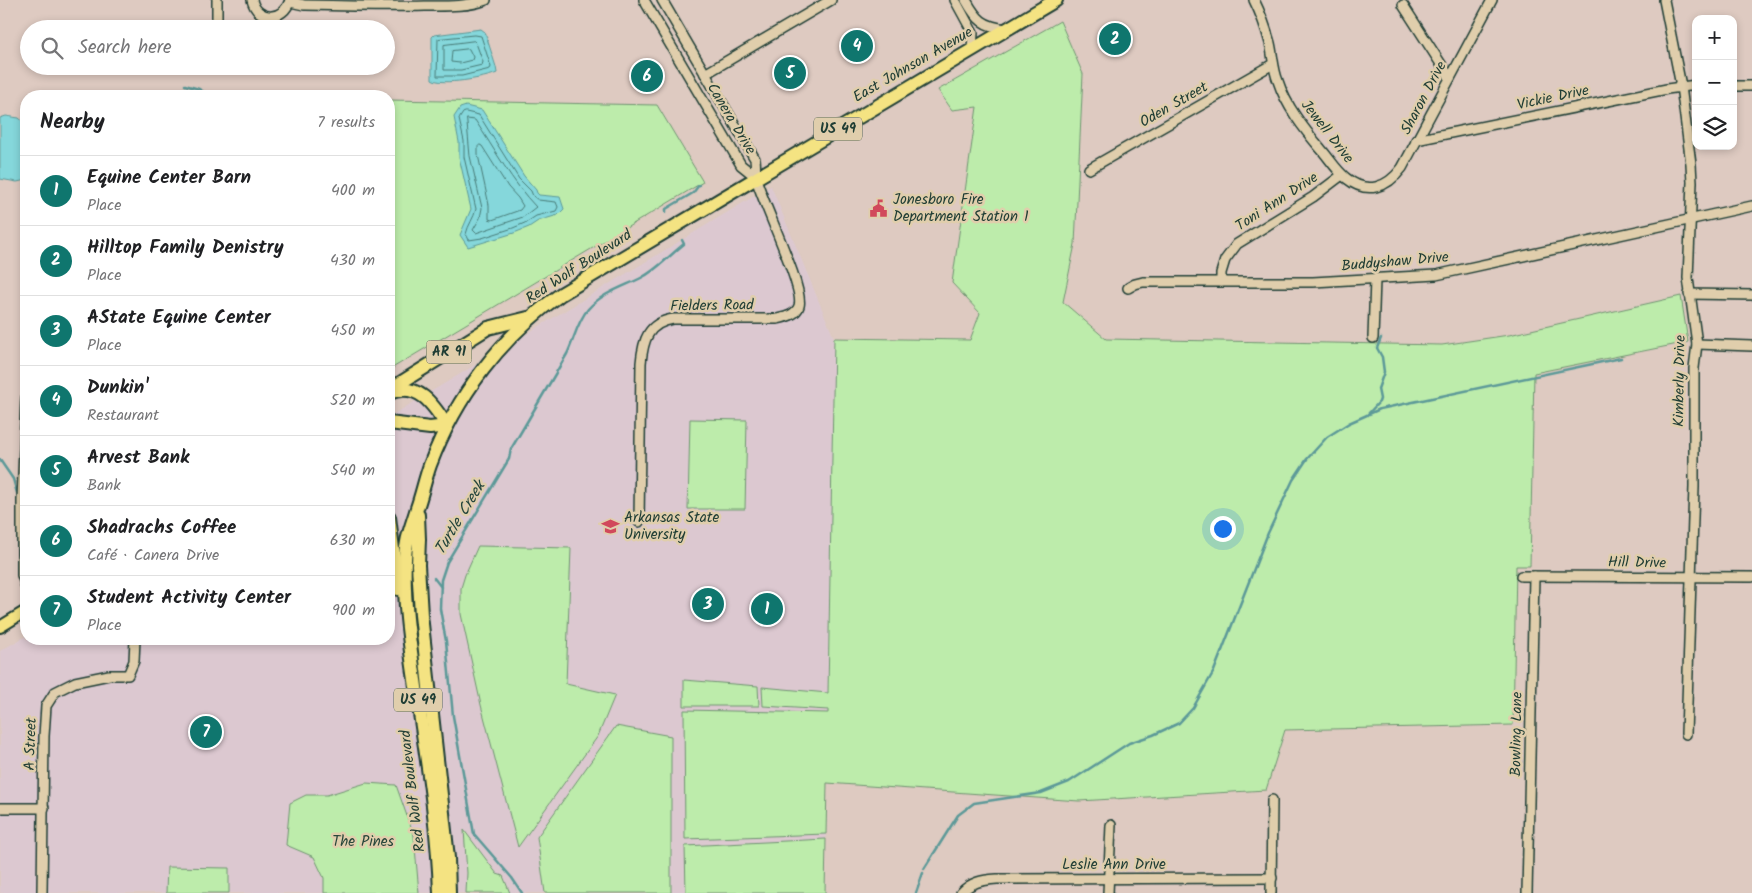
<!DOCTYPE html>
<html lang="en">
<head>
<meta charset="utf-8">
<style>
  :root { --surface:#fff; --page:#f2f2f2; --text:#202124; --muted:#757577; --line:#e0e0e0; --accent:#0f766e }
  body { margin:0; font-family:Kalam,sans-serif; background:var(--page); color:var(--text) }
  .controls { position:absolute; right:15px; top:15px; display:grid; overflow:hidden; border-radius:10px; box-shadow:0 2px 8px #0003 }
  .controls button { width:45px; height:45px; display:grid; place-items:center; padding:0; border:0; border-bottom:1px solid var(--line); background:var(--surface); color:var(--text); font:25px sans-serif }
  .you { position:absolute; left:1222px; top:528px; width:18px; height:18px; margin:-12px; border:4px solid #fff; border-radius:50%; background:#1a73e8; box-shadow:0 0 0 8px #1a73e833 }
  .badge { display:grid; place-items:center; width:32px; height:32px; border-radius:50%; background:var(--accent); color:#fff; font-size:16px; font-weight:700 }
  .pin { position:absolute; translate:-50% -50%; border:2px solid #fff; box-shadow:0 1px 5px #0006 }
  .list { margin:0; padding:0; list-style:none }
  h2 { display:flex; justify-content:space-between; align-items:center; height:65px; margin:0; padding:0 20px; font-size:21px }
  h2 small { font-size:16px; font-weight:400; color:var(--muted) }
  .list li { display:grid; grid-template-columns:32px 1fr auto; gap:15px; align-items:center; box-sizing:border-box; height:70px; padding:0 20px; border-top:1px solid var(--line) }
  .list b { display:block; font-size:19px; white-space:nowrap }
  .list p { margin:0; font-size:16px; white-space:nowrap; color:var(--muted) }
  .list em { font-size:16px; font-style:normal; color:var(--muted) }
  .icon { flex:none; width:28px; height:28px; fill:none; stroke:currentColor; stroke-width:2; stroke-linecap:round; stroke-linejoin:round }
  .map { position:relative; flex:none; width:1752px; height:893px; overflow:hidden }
  .search { position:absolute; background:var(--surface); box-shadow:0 2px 8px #0003; left:20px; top:20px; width:375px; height:55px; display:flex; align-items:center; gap:12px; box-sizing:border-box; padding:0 18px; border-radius:28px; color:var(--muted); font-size:19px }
  .panel { position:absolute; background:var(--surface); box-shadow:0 2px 8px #0003; left:20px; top:90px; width:375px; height:555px; border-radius:20px }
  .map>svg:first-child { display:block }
  .built { fill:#dcc8d0 }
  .green { fill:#bdecab; stroke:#6e9470 }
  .water { fill:#85d7db; stroke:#5c9998 }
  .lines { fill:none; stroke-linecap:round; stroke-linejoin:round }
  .shore { stroke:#487b77; stroke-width:1 }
  .stream { stroke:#5c9998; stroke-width:2.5 }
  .minor-casing { stroke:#1f3d34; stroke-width:12 }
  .major-casing { stroke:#1f3d34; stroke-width:14 }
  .highway-casing { stroke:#1f3d34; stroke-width:16 }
  .minor { stroke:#e0ceac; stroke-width:9 }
  .major { stroke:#f4e382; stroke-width:10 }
  .highway { stroke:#f4e382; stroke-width:12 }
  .labels { text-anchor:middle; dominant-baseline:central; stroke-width:5; stroke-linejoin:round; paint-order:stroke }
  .shield { fill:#e0ceac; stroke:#596858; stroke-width:1 }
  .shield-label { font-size:14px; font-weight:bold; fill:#1f3d34 }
  .street-label { font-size:15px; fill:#1f3d34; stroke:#e0ceac }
  .poi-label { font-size:15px; fill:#1f3d34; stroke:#e0ceac; text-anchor:start }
  .park-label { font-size:15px; fill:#27463a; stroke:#e0ceac }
  .water-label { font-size:16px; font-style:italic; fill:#24453c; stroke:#e0ceac }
</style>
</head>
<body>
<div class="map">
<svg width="1752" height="893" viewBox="0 0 1752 893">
  <rect width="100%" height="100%" fill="#decac1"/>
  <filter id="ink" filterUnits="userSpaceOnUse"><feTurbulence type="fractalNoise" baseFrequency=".02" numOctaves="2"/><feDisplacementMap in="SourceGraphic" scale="10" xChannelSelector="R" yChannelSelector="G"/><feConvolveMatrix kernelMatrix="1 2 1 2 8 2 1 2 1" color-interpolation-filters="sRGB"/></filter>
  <g filter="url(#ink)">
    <!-- built -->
    <path class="built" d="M771 186 834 338 825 893H0V651L26 636V639H389V417Z"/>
    <!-- green -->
    <g class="green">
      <path d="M1060 21 1083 74 1075 244 1063 302 1106 339 1442 345 1509 335 1681 296 1688 342 1534 373 1530 566H1516L1513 725 1285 730 1266 790 1079 801 827 783 826 834 685 839 684 710 828 713V710L763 706 762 687 828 693 834 338 970 340 980 313 952 283 977 107 952 110 938 90Z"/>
      <path d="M389 100 657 105 703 182 389 370Z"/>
      <path d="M690 419 747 420 745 509H688Z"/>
      <path d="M478 546 571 548 566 684 615 695 598 736 518 847 481 705 461 614V588L465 575Z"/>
      <path d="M684 680 758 686 759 706H684Z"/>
      <path d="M616 726 671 736V893H545L537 837Z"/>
      <path d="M366 783 396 785 414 836 419 893H324V878L314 857 286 845 290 803 306 795H327Z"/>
      <path d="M464 830 497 874 503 876 510 893H466L467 873Z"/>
      <path d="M826 839 825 893H686L685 846Z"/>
      <path d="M167 867 229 868V893H166Z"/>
    </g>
    <!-- water -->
    <g class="water">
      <path d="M481 29 485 32 496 67 497 73C486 78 441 86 432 79V37L434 35Z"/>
      <path d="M466 106 482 110 524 176 536 190 537 193 539 195 560 197 564 209 558 215 538 221 529 227 514 233 468 247 460 235 471 209 459 157V142L454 117 460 108Z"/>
      <path d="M6 116 19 118 26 124V180L17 182 0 179V118Z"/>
    </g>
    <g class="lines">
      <!-- shore -->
      <g class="shore">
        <path d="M475 35 481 36 491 67 490 69 462 76H437L438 39Z"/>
        <path d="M474 41 476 43 483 62 482 65 461 70H444V45Z"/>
        <path d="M469 49 473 57 472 60 460 63 451 62 452 51Z"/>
        <path d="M466 112 479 115 519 179 531 191 533 196 538 200 556 202 558 207 556 211 536 216 527 222 513 228 482 238 469 240 466 234C468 225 474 218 476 209L464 157V141L459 119 463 113Z"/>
        <path d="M467 119 475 120C495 150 512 182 536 207L523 217 476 233 473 230 480 218 482 208 470 156Z"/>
        <path d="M480 145 482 146 508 187 518 198 523 206 520 210 492 220 489 219V205L478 155V147Z"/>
      </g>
      <!-- stream -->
      <g class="stream">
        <path d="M185 85 199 89 210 96"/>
        <path d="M666 212V209L693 193 699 185"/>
        <path d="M1369 414 1380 409 1621 358"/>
        <path d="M0 460 13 479 19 500"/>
        <path d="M434 578 441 587"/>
        <path d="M924 869 958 815 974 803 1041 793 1069 782 1129 743 1153 735 1179 723 1193 708 1214 671 1268 533 1293 480 1307 459 1327 437 1349 423 1367 415 1379 402 1380 399 1378 389 1384 372 1382 357 1377 348 1381 338"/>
        <path d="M522 893 512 878 474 834 453 716 446 641 440 609 441 580 447 562 509 459 511 449 567 354C574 340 577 322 588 309 602 293 623 287 641 278 657 270 670 255 684 244L682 240"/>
        <path d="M916 893 923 873"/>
      </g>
      <defs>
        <g id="minor">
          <path d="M252 0C257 22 284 21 290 0"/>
          <path d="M644 0 741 165 756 177"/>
          <path d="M955 0 973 33 972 50"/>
          <path d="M966 0C977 20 983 26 1006 29"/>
          <path d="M1254 0C1261 14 1266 28 1270 43 1273 56 1273 69 1278 81 1286 106 1304 129 1321 149 1329 158 1336 170 1346 178 1367 195 1387 188 1402 168L1492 0"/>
          <path d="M1664 0 1681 86 1691 164 1692 182 1688 278 1697 344 1694 368V487L1686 734"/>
          <path d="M290 2 304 5C345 6 385 7 425 6 444 6 467 7 486 0"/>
          <path d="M1403 5 1450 78"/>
          <path d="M217 18V0"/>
          <path d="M705 74 831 0"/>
          <path d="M1733 86H1752"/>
          <path d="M1416 140 1667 89 1696 85"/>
          <path d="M1089 169 1273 64"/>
          <path d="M1221 282V273L1225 260 1237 244 1313 197 1342 175"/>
          <path d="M1128 288 1135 284 1143 282H1313L1436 275 1752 206"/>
          <path d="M1689 294 1752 295"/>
          <path d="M1373 338 1375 279"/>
          <path d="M1697 344 1752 346"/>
          <path d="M26 398 22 500V575L26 587"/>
          <path d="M639 522 641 363C643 340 648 323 673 319H777C786 317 796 315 799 306 805 289 762 202 756 178 755 172 756 165 755 159L662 0"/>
          <path d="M1521 576 1752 577"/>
          <path d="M0 808H44"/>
          <path d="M42 893 44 736 46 706 55 692 75 682 109 675H128L134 661 135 639"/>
          <path d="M961 893C971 882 982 880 997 879L1272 878"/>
          <path d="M1108 893 1111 825"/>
          <path d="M1271 893 1272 800"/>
          <path d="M1527 893 1534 576"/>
        </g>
        <path id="major" d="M0 627 26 611"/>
        <g id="highway">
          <path d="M389 390 488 328 528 318"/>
          <path d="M389 393C418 381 433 404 447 426"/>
          <path d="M389 423 430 428 447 426"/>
          <path d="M418 515 419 539 418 565 421 615 448 858 449 893"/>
          <path d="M389 517 398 589"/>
          <path d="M440 893C438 824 426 755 416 687 410 645 403 602 405 559 405 541 412 525 417 508 422 494 425 479 430 465 456 396 502 336 561 294L1056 0"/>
        </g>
      </defs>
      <!-- minor casing -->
      <use href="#minor" class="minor-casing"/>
      <!-- major casing -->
      <use href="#major" class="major-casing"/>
      <!-- highway casing -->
      <use href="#highway" class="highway-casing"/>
      <!-- minor -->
      <use href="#minor" class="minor"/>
      <!-- major -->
      <use href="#major" class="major"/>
      <!-- highway -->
      <use href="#highway" class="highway"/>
    </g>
  </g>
  <!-- icons -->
  <defs>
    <symbol id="civic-bare" viewBox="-9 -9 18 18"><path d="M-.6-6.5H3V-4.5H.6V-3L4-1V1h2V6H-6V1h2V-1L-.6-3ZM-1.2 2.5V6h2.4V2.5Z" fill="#d1495b" stroke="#e0ceac" stroke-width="2.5" paint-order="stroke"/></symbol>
    <symbol id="university-bare" viewBox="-9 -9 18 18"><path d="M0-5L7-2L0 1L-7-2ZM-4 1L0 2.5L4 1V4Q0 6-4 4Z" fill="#d1495b" stroke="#e0ceac" stroke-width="2.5" paint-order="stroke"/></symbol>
  </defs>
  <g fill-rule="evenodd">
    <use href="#civic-bare" x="866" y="196" width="25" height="25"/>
    <use href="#university-bare" x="598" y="514" width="25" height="25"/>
  </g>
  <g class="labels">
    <!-- shield labels -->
    <g class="shield">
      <rect x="814" y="117.5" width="48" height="23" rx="4"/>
      <rect x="426.5" y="340.5" width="45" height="23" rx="4"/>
      <rect x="394" y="688.5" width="48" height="23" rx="4"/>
    </g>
    <g class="shield-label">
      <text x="838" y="129">US 49</text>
      <text x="449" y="352">AR 91</text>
      <text x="418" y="700">US 49</text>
    </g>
    <!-- street labels -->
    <g class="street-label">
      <text transform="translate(913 65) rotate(-30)">East Johnson Avenue</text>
      <text transform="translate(1424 98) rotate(-62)">Sharon Drive</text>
      <text transform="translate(1553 98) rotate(-12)">Vickie Drive</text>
      <text transform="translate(1174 105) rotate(-30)">Oden Street</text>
      <text transform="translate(731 119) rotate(59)">Canera Drive</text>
      <text transform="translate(1327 132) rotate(52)">Jewell Drive</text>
      <text transform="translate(1277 202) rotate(-33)">Toni Ann Drive</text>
      <text transform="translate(1395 262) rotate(-5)">Buddyshaw Drive</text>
      <text transform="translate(579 267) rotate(-33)">Red Wolf Boulevard</text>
      <text transform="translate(712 306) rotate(-1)">Fielders Road</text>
      <text transform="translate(1680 381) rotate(-89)">Kimberly Drive</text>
      <text transform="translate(1637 563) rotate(1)">Hill Drive</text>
      <text transform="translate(1517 734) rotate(-89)">Bowling Lane</text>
      <text transform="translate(31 744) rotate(-88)">A Street</text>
      <text transform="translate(413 791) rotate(-97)">Red Wolf Boulevard</text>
      <text x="1114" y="865">Leslie Ann Drive</text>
    </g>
    <!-- poi labels -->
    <g class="poi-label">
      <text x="893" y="200">Jonesboro Fire<tspan x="893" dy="17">Department Station 1</tspan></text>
      <text x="624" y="518">Arkansas State<tspan x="624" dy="17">University</tspan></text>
    </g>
    <!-- park labels -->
    <g class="park-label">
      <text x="363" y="842">The Pines</text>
    </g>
    <!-- water labels -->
    <g class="water-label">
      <text transform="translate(460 518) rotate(-59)">Turtle Creek</text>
    </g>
  </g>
</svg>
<div class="controls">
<button>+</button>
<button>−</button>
<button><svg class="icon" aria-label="layers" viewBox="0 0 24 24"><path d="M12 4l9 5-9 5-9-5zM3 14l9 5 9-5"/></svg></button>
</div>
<div class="you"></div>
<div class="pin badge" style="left:767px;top:609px">1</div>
<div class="pin badge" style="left:1115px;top:39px">2</div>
<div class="pin badge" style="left:708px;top:604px">3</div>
<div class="pin badge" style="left:857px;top:46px">4</div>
<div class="pin badge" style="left:790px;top:73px">5</div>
<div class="pin badge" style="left:647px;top:76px">6</div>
<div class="pin badge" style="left:206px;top:732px">7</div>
<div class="search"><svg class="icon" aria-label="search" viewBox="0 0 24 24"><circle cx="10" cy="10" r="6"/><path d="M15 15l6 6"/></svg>Search here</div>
<section class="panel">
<h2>Nearby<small>7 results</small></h2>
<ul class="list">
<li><span class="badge">1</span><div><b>Equine Center Barn</b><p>Place</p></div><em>400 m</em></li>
<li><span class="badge">2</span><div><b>Hilltop Family Denistry</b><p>Place</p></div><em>430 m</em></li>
<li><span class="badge">3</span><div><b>AState Equine Center</b><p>Place</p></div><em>450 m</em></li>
<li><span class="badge">4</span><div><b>Dunkin'</b><p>Restaurant</p></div><em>520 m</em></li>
<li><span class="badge">5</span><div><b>Arvest Bank</b><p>Bank</p></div><em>540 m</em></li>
<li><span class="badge">6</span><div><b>Shadrachs Coffee</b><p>Café · Canera Drive</p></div><em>630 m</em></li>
<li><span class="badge">7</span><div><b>Student Activity Center</b><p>Place</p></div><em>900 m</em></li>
</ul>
</section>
</div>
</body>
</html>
